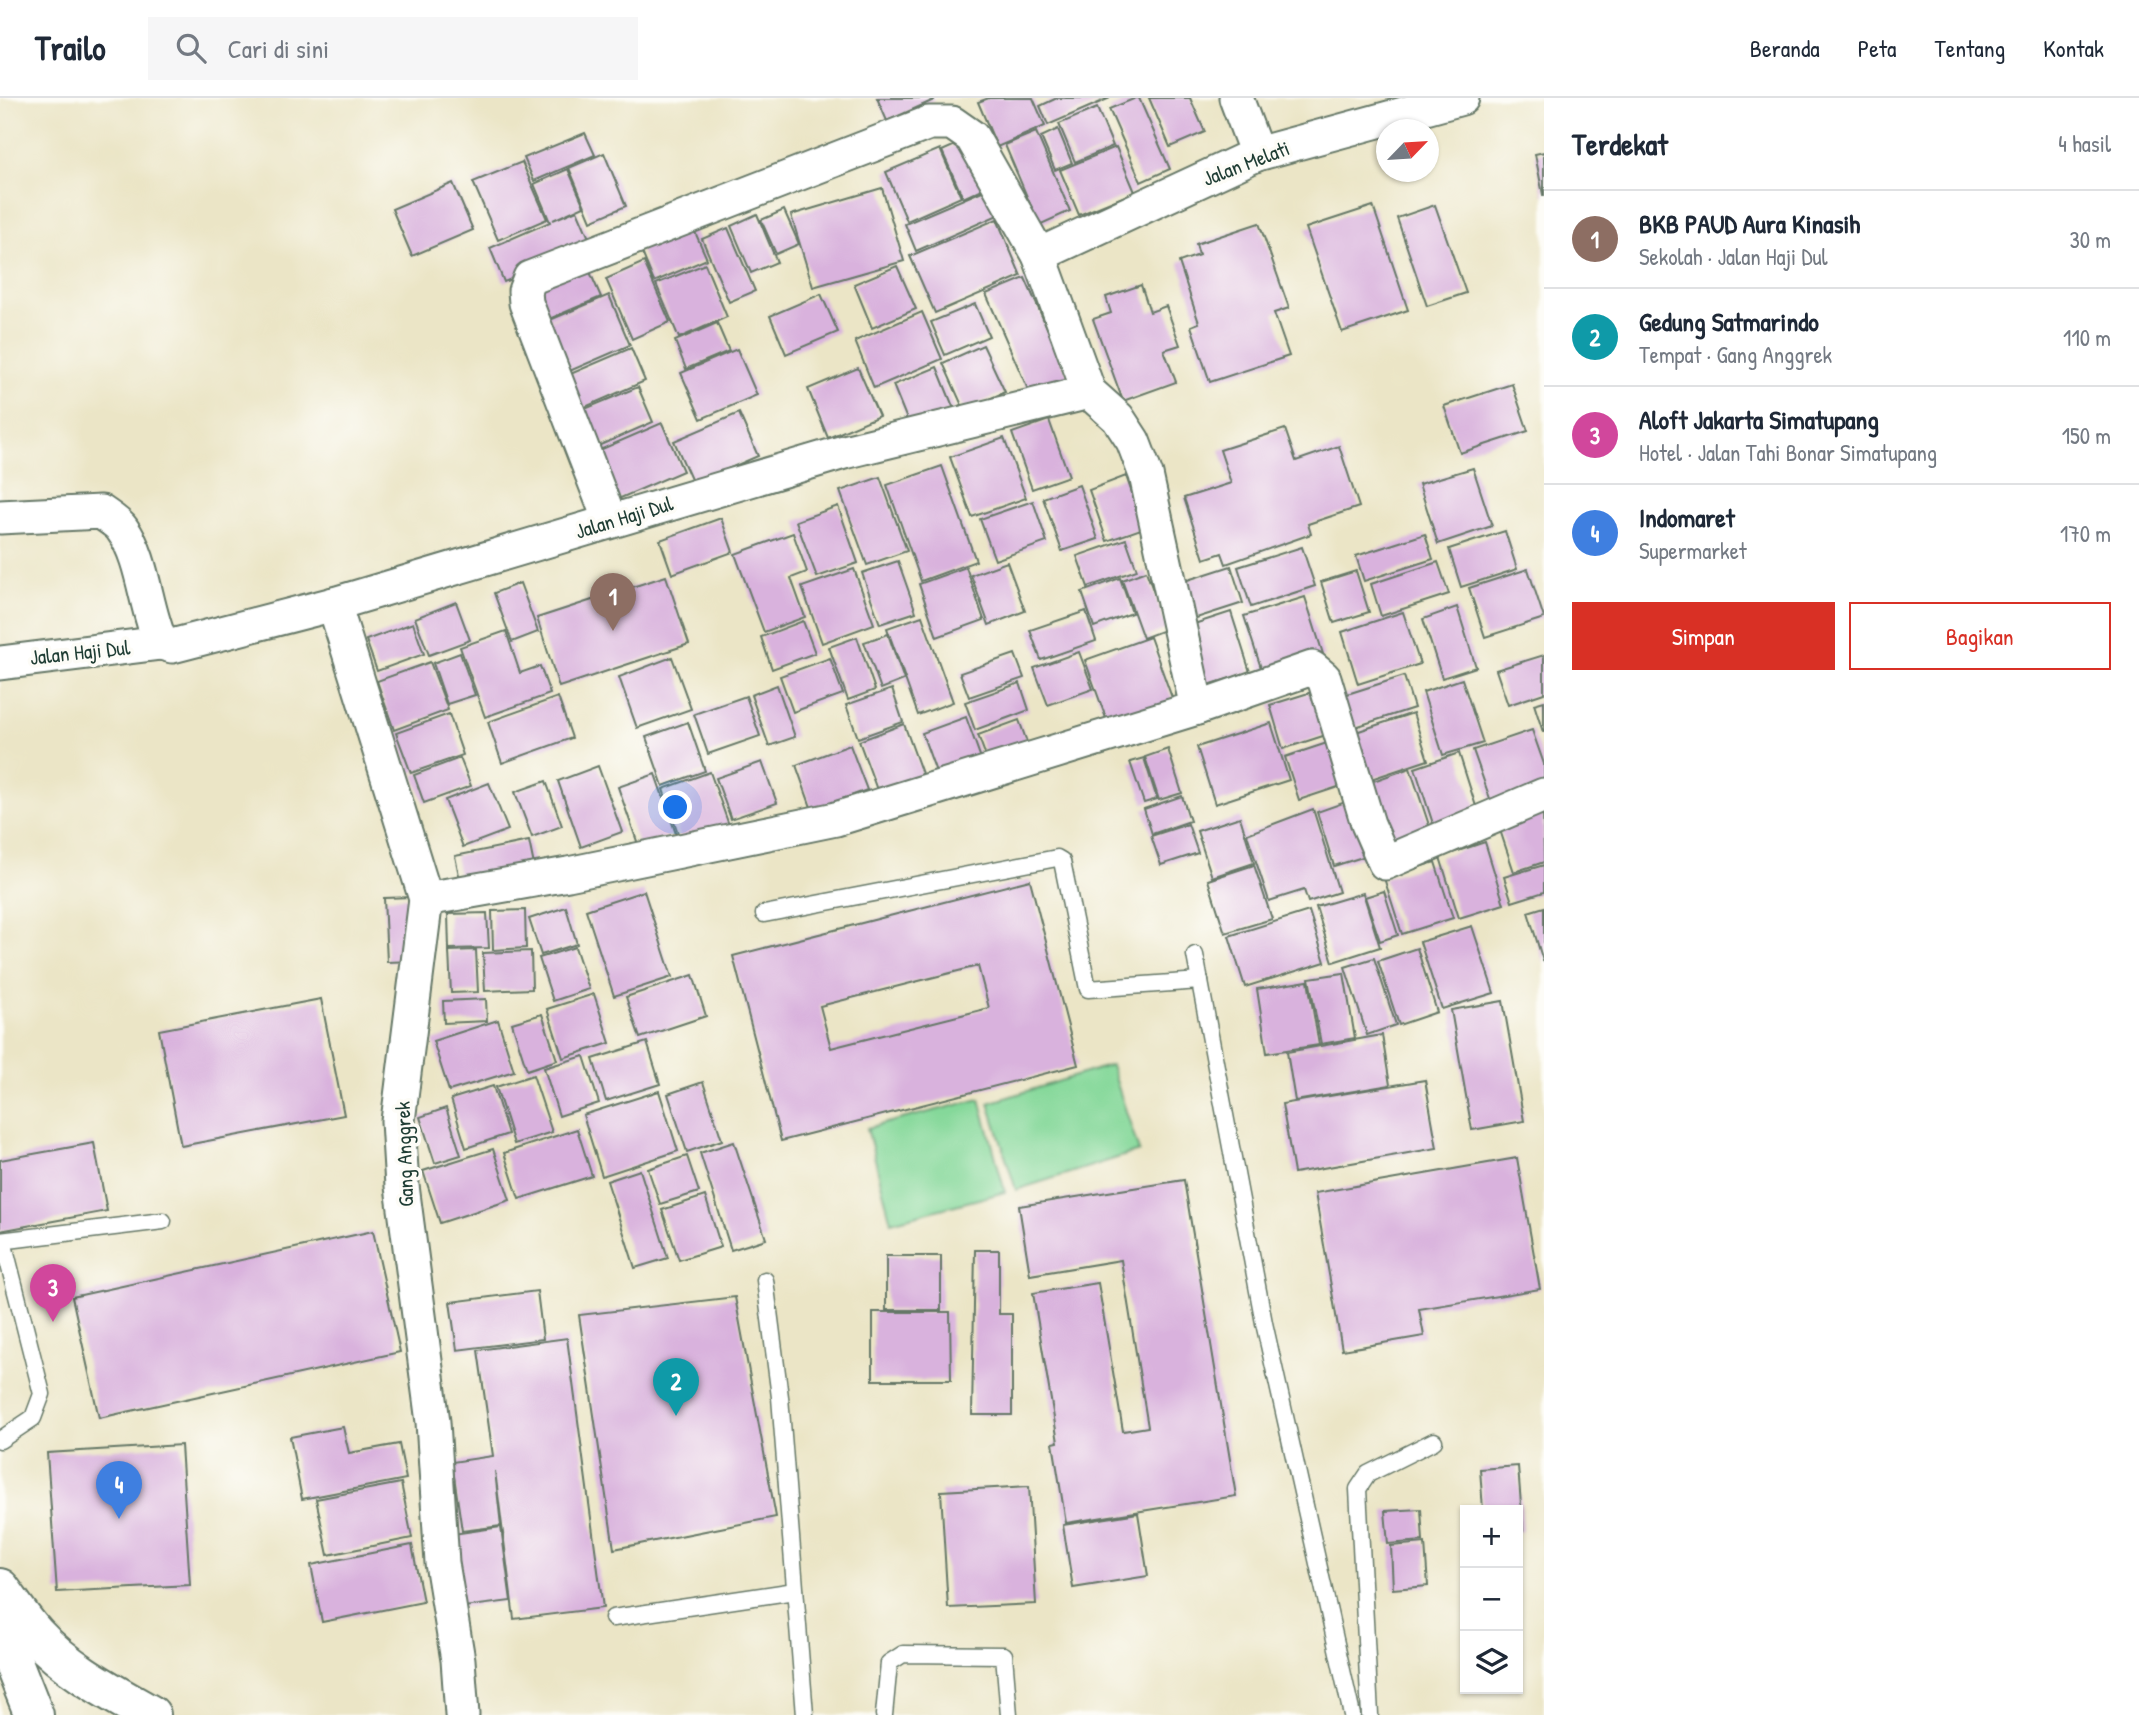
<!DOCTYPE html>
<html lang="id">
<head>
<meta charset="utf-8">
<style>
  :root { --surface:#fff; --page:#f6f6f7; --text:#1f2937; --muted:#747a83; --line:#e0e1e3; --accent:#d93025 }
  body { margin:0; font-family:"Patrick Hand",sans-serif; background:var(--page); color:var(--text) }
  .controls { position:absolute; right:21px; bottom:21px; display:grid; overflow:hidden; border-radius:0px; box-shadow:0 2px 5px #0004 }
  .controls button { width:63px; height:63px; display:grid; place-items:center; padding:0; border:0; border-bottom:2px solid var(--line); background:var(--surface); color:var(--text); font:35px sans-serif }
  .compass { position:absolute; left:1376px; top:21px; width:63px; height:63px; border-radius:50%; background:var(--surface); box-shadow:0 2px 5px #0004; rotate:65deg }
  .you { position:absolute; left:676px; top:710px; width:24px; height:24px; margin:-18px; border:5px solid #fff; border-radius:50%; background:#1a73e8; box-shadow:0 0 0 10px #1a73e833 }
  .badge { display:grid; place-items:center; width:46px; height:46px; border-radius:50%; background:var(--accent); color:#fff; font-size:23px; font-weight:700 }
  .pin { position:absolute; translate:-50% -58px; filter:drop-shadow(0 2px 4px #0008) }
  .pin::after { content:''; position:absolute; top:37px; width:24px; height:21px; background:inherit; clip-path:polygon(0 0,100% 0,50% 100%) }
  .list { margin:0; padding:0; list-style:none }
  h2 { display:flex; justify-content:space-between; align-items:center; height:91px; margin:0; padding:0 28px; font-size:30px }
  h2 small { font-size:23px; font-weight:400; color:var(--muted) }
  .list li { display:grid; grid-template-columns:46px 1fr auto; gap:21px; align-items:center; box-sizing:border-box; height:98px; padding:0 28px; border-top:2px solid var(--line) }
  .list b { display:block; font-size:26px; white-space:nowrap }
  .list p { margin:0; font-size:23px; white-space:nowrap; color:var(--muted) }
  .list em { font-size:23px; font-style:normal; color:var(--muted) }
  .actions { display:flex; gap:14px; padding:21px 28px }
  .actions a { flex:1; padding:16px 0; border:2px solid var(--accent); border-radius:0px; text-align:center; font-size:24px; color:var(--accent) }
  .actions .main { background:var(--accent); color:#fff }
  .icon { flex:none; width:38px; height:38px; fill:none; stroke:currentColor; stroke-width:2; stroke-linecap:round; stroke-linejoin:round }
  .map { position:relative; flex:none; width:1544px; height:1617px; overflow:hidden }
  header { display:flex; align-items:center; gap:42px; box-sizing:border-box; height:98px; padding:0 35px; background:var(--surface); border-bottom:2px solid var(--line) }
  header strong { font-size:33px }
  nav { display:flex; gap:38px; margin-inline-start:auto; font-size:24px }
  .search { width:490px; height:63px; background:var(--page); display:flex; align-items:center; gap:18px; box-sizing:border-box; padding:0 24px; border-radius:0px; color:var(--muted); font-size:26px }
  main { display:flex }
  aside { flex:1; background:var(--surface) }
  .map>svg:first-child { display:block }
  .green { fill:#85d89a; stroke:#528a67; stroke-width:2 }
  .building { fill:#d9b2dd; fill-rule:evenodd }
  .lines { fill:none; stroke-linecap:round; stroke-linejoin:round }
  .lane-casing { stroke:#667867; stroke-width:19 }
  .street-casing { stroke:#667867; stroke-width:37 }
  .highway-casing { stroke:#667867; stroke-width:42 }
  .lane { stroke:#fff; stroke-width:16 }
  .street { stroke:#fff; stroke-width:33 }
  .highway { stroke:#fff; stroke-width:38 }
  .labels { text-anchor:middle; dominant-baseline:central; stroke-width:7; stroke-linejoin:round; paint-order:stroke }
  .street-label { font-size:21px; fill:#1f3d34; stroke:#fdfcf7 }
</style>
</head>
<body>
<header>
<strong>Trailo</strong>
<div class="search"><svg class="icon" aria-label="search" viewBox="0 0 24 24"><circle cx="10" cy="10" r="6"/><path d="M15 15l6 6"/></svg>Cari di sini</div>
<nav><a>Beranda</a><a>Peta</a><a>Tentang</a><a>Kontak</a></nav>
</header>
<main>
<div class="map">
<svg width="1544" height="1617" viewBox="0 0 1544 1617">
  <rect width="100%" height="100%" fill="#fdfcf7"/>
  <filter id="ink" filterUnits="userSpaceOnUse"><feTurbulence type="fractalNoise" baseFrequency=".0143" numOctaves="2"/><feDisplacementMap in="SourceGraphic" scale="14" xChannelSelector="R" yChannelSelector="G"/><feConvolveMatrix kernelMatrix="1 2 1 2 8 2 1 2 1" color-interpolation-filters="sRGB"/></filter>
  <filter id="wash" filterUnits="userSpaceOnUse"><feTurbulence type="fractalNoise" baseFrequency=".00686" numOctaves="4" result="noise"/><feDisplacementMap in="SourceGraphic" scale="28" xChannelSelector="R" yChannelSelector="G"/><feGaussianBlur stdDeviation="1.57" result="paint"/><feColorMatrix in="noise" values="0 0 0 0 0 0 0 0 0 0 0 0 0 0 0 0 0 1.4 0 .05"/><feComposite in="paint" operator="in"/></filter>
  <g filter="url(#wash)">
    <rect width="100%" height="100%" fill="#ebe5c6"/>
    <!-- green -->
    <g class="green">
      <path d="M1111 967 1139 1053 1016 1092 989 1005Z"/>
      <path d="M980 1001 1005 1094 891 1124 867 1030Z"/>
    </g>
    <g id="blocks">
      <!-- building -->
      <g class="building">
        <path d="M877 0H933L934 2 887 23Z"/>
        <path d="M989 0H1033L1045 28 997 49 978 4Z"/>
        <path d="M1057 0H1110L1048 27 1040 8Z"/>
        <path d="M1136 0H1139L1170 71 1141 84 1109 11Z"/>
        <path d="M1149 0H1190L1205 34 1170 49Z"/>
        <path d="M1097 10 1113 48 1075 64 1059 26Z"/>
        <path d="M1058 31 1072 65 1055 72 1041 39Z"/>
        <path d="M1036 34 1070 113 1039 127 1005 47Z"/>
        <path d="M585 35 595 57 534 83 524 60Z"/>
        <path d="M969 41 989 88 963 100 942 53Z"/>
        <path d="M1116 49 1135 94 1079 117 1060 72Z"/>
        <path d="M940 51 961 99 907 123 886 74Z"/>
        <path d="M1544 54V97H1543L1535 56Z"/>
        <path d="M604 55 626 108 591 123 569 70Z"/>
        <path d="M522 64 547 121 498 142 473 84Z"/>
        <path d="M568 71 584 108 553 122 577 112 592 147 504 184 490 150 550 124 534 86Z"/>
        <path d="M453 85 473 132 412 158 392 111Z"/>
        <path d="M882 90 904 163 813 189 791 117Z"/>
        <path d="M987 91 998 117 916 153 905 126Z"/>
        <path d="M1435 107 1466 195 1427 208 1397 120Z"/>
        <path d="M1373 108 1408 212 1342 234 1306 130Z"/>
        <path d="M784 112 799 146 776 156 761 122Z"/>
        <path d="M757 116 777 164 751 175 731 128Z"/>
        <path d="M997 121 1021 178 935 215 910 158Z"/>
        <path d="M691 125 707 161 654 184 639 147Z"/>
        <path d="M1259 125 1289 210 1274 215 1289 258 1210 284 1191 228 1199 225 1179 164 1199 157 1196 146Z"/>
        <path d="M728 130 755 193 729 204 702 141Z"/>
        <path d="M644 164 670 224 632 241 606 181Z"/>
        <path d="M586 165 601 199 542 224 527 190Z"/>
        <path d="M705 166 727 219 679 240 656 186Z"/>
        <path d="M897 168 916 211 872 230 854 186Z"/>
        <path d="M1025 180 1071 284 1032 301 986 196Z"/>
        <path d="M1141 187 1150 214 1166 208 1180 247 1164 252 1176 284 1123 303 1093 221 1111 215 1106 199Z"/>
        <path d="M821 196 838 234 786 256 770 218Z"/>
        <path d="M609 197 630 247 565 275 543 225Z"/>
        <path d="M975 206 989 238 945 257 931 224Z"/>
        <path d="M922 214 942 261 874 290 855 243Z"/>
        <path d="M717 225 729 253 686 271 675 243Z"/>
        <path d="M983 247 1005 294 964 312 943 265Z"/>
        <path d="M631 250 645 283 576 313 561 280Z"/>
        <path d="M737 251 757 297 701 321 681 275Z"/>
        <path d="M937 269 954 311 910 329 893 287Z"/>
        <path d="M858 270 879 318 828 340 808 291Z"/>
        <path d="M1512 286 1528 333 1460 355 1444 308Z"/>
        <path d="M638 289 653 324 596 349 580 313Z"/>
        <path d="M739 315 758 358 693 386 674 343Z"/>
        <path d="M1049 322 1069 378 1032 391 1012 335Z"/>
        <path d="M662 325 683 373 616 402 595 354Z"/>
        <path d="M1285 331 1296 363 1339 348 1359 409 1308 426 1311 436 1226 466 1222 455 1204 461 1184 400 1231 385 1220 352Z"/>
        <path d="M1004 340 1026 400 972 419 950 359Z"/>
        <path d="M942 368 976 463 921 483 887 387Z"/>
        <path d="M1473 370 1492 428 1438 446 1419 386Z"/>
        <path d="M1126 378 1144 430 1107 443 1089 392Z"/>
        <path d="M880 379 907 453 867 467 840 393Z"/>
        <path d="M1079 387 1098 441 1062 453 1043 400Z"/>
        <path d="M1033 403 1047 444 995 462 980 421Z"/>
        <path d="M838 408 858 465 817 479 796 423Z"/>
        <path d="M721 420 733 454 672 476 660 442Z"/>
        <path d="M1505 433 1517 471 1461 489 1449 451Z"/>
        <path d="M793 435 807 474 791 480 805 519 764 534 735 456Z"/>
        <path d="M1425 436 1433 461 1364 483 1356 458Z"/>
        <path d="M1126 441 1137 472 1088 489 1077 458Z"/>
        <path d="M1302 449 1315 488 1251 509 1238 469Z"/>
        <path d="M898 463 916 514 880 526 862 475Z"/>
        <path d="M1007 464 1025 513 989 527 971 477Z"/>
        <path d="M1438 464 1449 496 1381 518 1371 486Z"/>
        <path d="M1231 468 1243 505 1184 524 1172 487Z"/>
        <path d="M966 469 984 522 937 539 919 486Z"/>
        <path d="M854 471 874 526 822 545 802 489Z"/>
        <path d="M1528 471 1544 520 1485 539 1469 490Z"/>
        <path d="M1146 473 1167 531 1143 540 1122 482Z"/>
        <path d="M1356 473 1369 514 1334 525 1321 484Z"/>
        <path d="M666 478 689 546 559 589 537 520Z"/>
        <path d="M1120 480 1132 515 1094 529 1082 494Z"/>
        <path d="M520 485 538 534 512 544 494 495Z"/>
        <path d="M1305 499 1324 559 1264 579 1244 518Z"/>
        <path d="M456 504 470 542 429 557 415 520Z"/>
        <path d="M1457 509 1476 569 1442 580 1423 521Z"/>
        <path d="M1086 513 1096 543 1041 562 1030 532Z"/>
        <path d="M1231 514 1250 574 1205 588 1185 529Z"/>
        <path d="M1403 514 1420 566 1358 586 1342 534Z"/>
        <path d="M922 518 953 604 918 617 887 530Z"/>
        <path d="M803 523 815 555 772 571 761 539Z"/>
        <path d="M413 525 424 556 377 573 366 542Z"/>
        <path d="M506 533 520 575 540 568 550 596 485 619 460 549Z"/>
        <path d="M888 536 904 582 881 591 864 544Z"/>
        <path d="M857 539 875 592 848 602 829 549Z"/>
        <path d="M1150 539 1176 611 1111 634 1085 562Z"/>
        <path d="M1079 554 1093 591 1048 607 1034 570Z"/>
        <path d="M460 555 475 597 447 606 433 565Z"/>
        <path d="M1015 556 1024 580 969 599 960 575Z"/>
        <path d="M1544 557V595L1508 607 1496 572Z"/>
        <path d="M672 559 691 611 637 630 619 579Z"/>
        <path d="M830 560 843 596 793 614 780 578Z"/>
        <path d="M430 564 448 612 394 632 377 583Z"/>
        <path d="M1404 578 1414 610 1349 631 1338 599Z"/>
        <path d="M1462 581 1483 645 1443 657 1423 594Z"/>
        <path d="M1020 585 1029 612 975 632 965 604Z"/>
        <path d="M777 587 795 639 769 648 751 597Z"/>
        <path d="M892 591 903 624 858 640 846 607Z"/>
        <path d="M1315 593 1329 636 1283 651 1270 607Z"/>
        <path d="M746 598 760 638 708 656 694 616Z"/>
        <path d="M558 599 572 640 502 665 488 624Z"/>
        <path d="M1544 603V634H1543L1534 606Z"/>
        <path d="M1413 615 1428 662 1368 682 1353 635Z"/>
        <path d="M449 616 463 657 411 675 396 635Z"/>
        <path d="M966 619 984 669 940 685 922 635Z"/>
        <path d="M1019 622 1032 658 991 672 978 637Z"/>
        <path d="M688 624 705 673 663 688 646 639Z"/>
        <path d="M1271 625 1289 682 1215 706 1197 649Z"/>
        <path d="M904 626 925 684 880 700 859 643Z"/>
        <path d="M1532 632 1544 666V694L1494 712 1473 652Z"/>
        <path d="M1333 643 1347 686 1299 702 1285 659Z"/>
        <path d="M850 647 867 692 812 712 796 667Z"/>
        <path d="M1168 651 1182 695 1159 702 1145 659Z"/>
        <path d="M1459 655 1480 721 1436 735 1415 670Z"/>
        <path d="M460 660 471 688 424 705 414 677Z"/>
        <path d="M1144 660 1157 701 1144 705 1130 664Z"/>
        <path d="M762 664 777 705 731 721 716 680Z"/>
        <path d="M598 668 622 734 581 749 558 683Z"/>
        <path d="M1410 670 1434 742 1387 758 1362 687Z"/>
        <path d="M710 674 730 730 682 747 663 691Z"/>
        <path d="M655 676 676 736 639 749 618 689Z"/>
        <path d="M546 683 562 728 532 739 515 694Z"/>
        <path d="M489 685 508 732 463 749 445 702Z"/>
        <path d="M1182 698 1190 723 1152 736 1144 711Z"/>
        <path d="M1354 701 1372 756 1334 768 1317 714Z"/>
        <path d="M1313 711 1339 794 1308 804 1304 792 1269 803 1247 736Z"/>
        <path d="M1543 715 1544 764 1514 774 1499 729Z"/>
        <path d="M1240 719 1254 765 1212 779 1197 733Z"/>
        <path d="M1188 726 1198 755 1161 767 1151 738Z"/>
        <path d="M529 743 535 772 461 787 455 758Z"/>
        <path d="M1485 744 1504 806 1459 820 1440 759Z"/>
        <path d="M1435 764 1453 820 1402 836 1384 780Z"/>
        <path d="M1254 767 1272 821 1225 835 1208 782Z"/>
        <path d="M1544 767V794L1512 804 1504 779Z"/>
        <path d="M1030 782 1078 967 781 1043 733 858ZM978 868 989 910 831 950 820 908Z"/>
        <path d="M644 793 672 879 614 898 586 812Z"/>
        <path d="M1384 793 1398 837 1380 843 1365 799Z"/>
        <path d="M1363 795 1380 849 1333 864 1316 809Z"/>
        <path d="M412 799 414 863 387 864 384 800Z"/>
        <path d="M566 809 577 846 541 857 529 821Z"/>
        <path d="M1544 809V863H1543L1528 814Z"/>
        <path d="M525 812 526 850 493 852 492 813Z"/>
        <path d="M1309 813 1325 864 1245 889 1229 838Z"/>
        <path d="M487 815 489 850 449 851 448 816Z"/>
        <path d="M1472 828 1494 895 1442 911 1420 844Z"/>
        <path d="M575 849 589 891 553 903 539 860Z"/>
        <path d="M1417 850 1437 914 1399 927 1378 863Z"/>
        <path d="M476 852 478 894 451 895 449 853Z"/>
        <path d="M531 853 532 891 485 893 483 855Z"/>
        <path d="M1374 860 1396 927 1367 937 1345 869Z"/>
        <path d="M1344 875 1355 940 1321 946 1309 880Z"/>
        <path d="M693 877 706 918 640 940 626 899Z"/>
        <path d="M1308 883 1319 947 1267 955 1257 891Z"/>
        <path d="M594 896 610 945 563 960 547 911Z"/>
        <path d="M321 901 344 1017 181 1048 159 932Z"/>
        <path d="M486 901 487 923 444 925 443 903Z"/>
        <path d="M1503 903 1524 1023 1472 1032 1451 912Z"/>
        <path d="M542 916 557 962 527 972 512 925Z"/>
        <path d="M498 922 514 973 449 993 433 943Z"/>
        <path d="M1382 937 1390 987 1295 1003 1287 954Z"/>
        <path d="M647 944 660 986 606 1003 593 961Z"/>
        <path d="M584 958 599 1005 559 1018 544 970Z"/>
        <path d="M533 977 552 1034 514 1046 496 989Z"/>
        <path d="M1425 982 1437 1050 1294 1075 1282 1006Z"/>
        <path d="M703 984 722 1042 687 1054 668 996Z"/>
        <path d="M493 988 508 1036 466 1050 451 1001Z"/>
        <path d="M659 993 678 1053 602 1078 583 1017Z"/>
        <path d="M446 1010 461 1057 435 1065 420 1019Z"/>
        <path d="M577 1031 592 1078 519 1101 504 1055Z"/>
        <path d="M734 1044 766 1141 731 1152 700 1055Z"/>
        <path d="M94 1045 107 1113 0 1133V1062Z"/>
        <path d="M493 1051 510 1102 440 1125 423 1073Z"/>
        <path d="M687 1058 699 1094 660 1106 648 1071Z"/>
        <path d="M1517 1060 1540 1191 1419 1211 1424 1238 1342 1252 1315 1095Z"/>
        <path d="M640 1072 668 1160 635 1170 607 1083Z"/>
        <path d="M1184 1082 1236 1398 1066 1425 1053 1345 1058 1344 1033 1195 1098 1185 1123 1333 1148 1329 1121 1162 1030 1177 1019 1108Z"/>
        <path d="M705 1098 721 1149 679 1162 662 1112Z"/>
        <path d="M373 1133 400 1254 99 1320 72 1199Z"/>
        <path d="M975 1152H999V1216H1012V1317H972Z"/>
        <rect x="886" y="1158" width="55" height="54"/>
        <path d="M537 1193 543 1241 457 1252 450 1204Z"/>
        <path d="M735 1199 776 1419 614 1451 579 1217Z"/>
        <path d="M873 1214H950L951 1282H873Z"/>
        <path d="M567 1240 603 1510 514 1521 495 1373 501 1428 462 1433 452 1364 493 1358 478 1252Z"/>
        <path d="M343 1329 349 1355 399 1346 406 1381 302 1401 290 1339Z"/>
        <path d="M181 1347 190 1487 57 1494 47 1355Z"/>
        <path d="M1518 1368 1523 1433 1518 1434V1412H1483L1480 1371Z"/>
        <path d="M401 1385 412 1440 328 1457 316 1401Z"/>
        <path d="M1029 1388 1036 1506 948 1510 941 1393Z"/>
        <path d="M1421 1411 1423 1443 1388 1446 1385 1413Z"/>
        <path d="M1138 1415 1148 1478 1073 1490 1063 1427Z"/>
        <path d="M501 1429 511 1503 456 1510 446 1437Z"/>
        <path d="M1425 1445 1428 1488 1393 1491 1391 1448Z"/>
        <path d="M412 1447 423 1504 322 1524 311 1467Z"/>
      </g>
    </g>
  </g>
  <g filter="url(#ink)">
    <use href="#blocks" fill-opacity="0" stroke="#667867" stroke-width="2"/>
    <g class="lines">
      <defs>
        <g id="lane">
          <path d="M764 816 1057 760 1062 763 1088 891 1200 883"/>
          <path d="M1195 857 1264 1225 1352 1617"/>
          <path d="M0 1143 163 1123"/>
          <path d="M765 1182 780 1299 805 1617"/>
          <path d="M0 1342 33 1320 42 1296 3 1143"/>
          <path d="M613 1520 795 1493"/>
          <path d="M884 1617 889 1565 903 1556 1004 1557 1009 1617"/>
          <path d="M1370 1617 1358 1391 1368 1376 1434 1343"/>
        </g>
        <g id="street">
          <path d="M1236 0 1257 56"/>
          <path d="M1039 157 1257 56 1462 0"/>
          <path d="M0 419 101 414C108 419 118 425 122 431 144 461 145 511 161 545L172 548 334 506 844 354 1089 294"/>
          <path d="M334 506 426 801 398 1023 402 1088 433 1324 442 1465 458 1562 462 1617"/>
          <path d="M0 565 161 545"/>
          <path d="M1197 610 1312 570 1324 580 1368 726 1385 765 1544 697"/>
          <path d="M426 801 568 776 836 721 1197 610 1146 377 1133 343 1118 320 1089 294 1039 157 972 39 952 25H929L530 180 525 193 526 205 610 423"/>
        </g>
        <g id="highway">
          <path d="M0 1490C12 1506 24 1524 37 1538 69 1573 111 1594 151 1617"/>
          <path d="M0 1531 34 1617"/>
        </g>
      </defs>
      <!-- lane casing -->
      <use href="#lane" class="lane-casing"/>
      <!-- street casing -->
      <use href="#street" class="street-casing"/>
      <!-- highway casing -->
      <use href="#highway" class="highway-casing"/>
      <!-- lane -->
      <use href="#lane" class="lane"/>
      <!-- street -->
      <use href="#street" class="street"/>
      <!-- highway -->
      <use href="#highway" class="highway"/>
    </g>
  </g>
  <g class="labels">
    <!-- street labels -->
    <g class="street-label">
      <text transform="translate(1246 65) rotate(-21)">Jalan Melati</text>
      <text transform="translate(624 419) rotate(-17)">Jalan Haji Dul</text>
      <text transform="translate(80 554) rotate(-6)">Jalan Haji Dul</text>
      <text transform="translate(404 1056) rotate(-92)">Gang Anggrek</text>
    </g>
  </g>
</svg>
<div class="controls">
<button>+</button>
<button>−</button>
<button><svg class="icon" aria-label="layers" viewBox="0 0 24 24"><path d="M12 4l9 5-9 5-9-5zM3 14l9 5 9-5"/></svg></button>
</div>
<svg class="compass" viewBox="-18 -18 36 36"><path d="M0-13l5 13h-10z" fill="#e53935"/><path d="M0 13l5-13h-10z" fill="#747a83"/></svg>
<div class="you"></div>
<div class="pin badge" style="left:613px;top:533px;background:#8d6e63">1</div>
<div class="pin badge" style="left:676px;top:1318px;background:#0f9aa8">2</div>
<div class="pin badge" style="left:53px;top:1224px;background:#d1479c">3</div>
<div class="pin badge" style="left:119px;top:1421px;background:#3f7fe0">4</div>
</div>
<aside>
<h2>Terdekat<small>4 hasil</small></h2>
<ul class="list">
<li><span class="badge" style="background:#8d6e63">1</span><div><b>BKB PAUD Aura Kinasih</b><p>Sekolah · Jalan Haji Dul</p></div><em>30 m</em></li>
<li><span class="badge" style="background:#0f9aa8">2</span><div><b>Gedung Satmarindo</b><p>Tempat · Gang Anggrek</p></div><em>110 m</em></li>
<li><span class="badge" style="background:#d1479c">3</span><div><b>Aloft Jakarta Simatupang</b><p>Hotel · Jalan Tahi Bonar Simatupang</p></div><em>150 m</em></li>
<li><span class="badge" style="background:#3f7fe0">4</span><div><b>Indomaret</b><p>Supermarket</p></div><em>170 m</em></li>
</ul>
<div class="actions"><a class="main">Simpan</a><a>Bagikan</a></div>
</aside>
</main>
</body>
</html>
